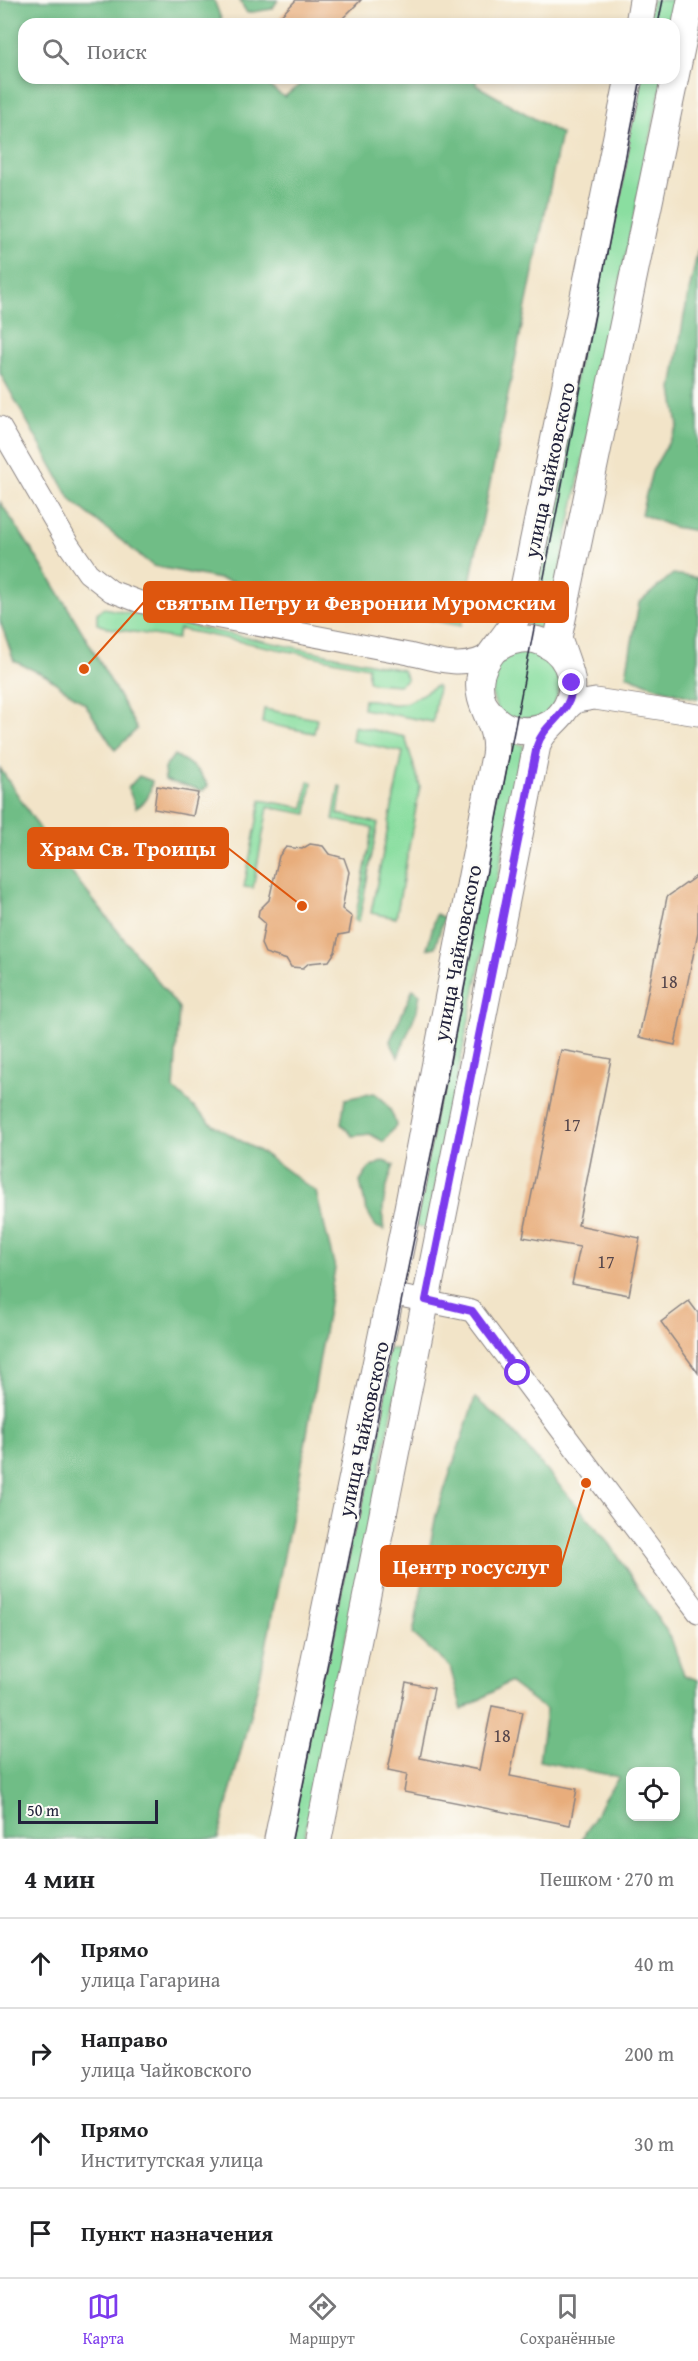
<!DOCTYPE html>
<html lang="ru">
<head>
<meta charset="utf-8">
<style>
  :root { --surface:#fff; --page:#f2f2f2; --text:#202124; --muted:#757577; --line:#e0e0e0; --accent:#7c3aed }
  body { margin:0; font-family:"Gentium Book Plus",serif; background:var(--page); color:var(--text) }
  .controls { position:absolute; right:18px; bottom:18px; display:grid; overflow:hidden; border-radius:12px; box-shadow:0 3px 9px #0003 }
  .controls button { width:54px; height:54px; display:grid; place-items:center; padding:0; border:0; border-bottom:2px solid var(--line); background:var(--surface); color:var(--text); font:30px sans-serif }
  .scale { position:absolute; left:18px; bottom:15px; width:140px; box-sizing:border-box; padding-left:6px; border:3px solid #22223b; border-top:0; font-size:16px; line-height:21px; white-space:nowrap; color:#22223b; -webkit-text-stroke:4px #fdfcf7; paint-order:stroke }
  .stop { position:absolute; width:18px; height:18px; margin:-14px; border:4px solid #7c3aed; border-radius:50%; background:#fff }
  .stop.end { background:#7c3aed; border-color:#fff; box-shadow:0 2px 6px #0008 }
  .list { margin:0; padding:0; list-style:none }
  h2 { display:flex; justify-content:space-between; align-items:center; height:78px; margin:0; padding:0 24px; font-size:26px }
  h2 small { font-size:20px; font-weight:400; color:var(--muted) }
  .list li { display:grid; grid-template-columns:39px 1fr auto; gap:18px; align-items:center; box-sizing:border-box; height:90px; padding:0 24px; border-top:2px solid var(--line) }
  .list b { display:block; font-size:22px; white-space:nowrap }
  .list p { margin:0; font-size:20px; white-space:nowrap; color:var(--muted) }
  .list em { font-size:20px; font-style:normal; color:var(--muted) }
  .icon { flex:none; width:33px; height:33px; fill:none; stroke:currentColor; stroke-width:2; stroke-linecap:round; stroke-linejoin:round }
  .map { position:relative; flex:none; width:698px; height:1839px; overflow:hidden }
  .search { position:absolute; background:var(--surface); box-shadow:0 3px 9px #0003; left:18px; right:18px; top:18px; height:66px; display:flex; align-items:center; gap:15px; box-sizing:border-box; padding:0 21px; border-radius:18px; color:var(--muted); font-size:22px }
  .sheet { height:438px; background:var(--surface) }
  nav { display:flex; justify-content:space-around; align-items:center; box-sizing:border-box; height:84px; border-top:2px solid var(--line); background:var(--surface); font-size:16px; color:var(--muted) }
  nav a { display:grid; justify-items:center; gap:3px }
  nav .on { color:var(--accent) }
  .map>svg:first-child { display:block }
  .green { fill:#8adea0; stroke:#56806e; stroke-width:1.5 }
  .forest { fill:#6fbd86; stroke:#487060; stroke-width:1.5; fill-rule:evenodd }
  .building { fill:#e8ad7b }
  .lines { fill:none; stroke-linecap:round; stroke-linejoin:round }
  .minor-casing { stroke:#8a8382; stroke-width:23 }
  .major-casing { stroke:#8a8382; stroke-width:29 }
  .minor { stroke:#fff; stroke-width:21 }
  .major { stroke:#fff; stroke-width:27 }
  .tram { stroke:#22223b; stroke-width:1.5 }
  .route { stroke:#7c3aed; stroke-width:8 }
  .labels { text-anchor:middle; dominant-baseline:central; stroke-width:5; stroke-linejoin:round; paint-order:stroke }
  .number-label { font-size:18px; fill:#54454b }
  .street-label { font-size:21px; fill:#22223b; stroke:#fdfcf7 }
  .leader { fill:none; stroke:#de560e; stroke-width:2 }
  .callout-dot { fill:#de560e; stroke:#fdfcf7; stroke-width:2 }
  .callout { fill:#de560e; stroke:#de560e; stroke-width:2 }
  .callout-label { font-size:22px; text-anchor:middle; font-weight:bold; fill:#fff }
</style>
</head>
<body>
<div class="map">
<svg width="698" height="1839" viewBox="0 0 698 1839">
  <rect width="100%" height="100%" fill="#fdfcf7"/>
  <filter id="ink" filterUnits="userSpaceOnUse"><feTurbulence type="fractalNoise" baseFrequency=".0167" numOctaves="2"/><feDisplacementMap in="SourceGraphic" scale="12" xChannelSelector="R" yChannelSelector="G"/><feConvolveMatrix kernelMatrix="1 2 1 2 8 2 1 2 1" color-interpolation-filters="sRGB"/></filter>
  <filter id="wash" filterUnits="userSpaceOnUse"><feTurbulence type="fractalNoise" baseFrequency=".008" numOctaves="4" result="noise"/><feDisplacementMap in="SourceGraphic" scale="24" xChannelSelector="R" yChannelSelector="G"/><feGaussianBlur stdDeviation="1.35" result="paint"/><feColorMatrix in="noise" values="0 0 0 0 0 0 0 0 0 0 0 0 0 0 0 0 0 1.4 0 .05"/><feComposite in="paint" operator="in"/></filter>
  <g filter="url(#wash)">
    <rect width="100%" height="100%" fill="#f2e4c8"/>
    <!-- green -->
    <g class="green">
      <path d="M652 0H680L674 24H647Z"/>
      <path d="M636 78H663L547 630 526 625Z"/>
      <path d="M104 608 403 670 407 679 399 685 372 683 368 680V667L179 629 177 639 109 628 97 624V613Z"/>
      <path d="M521 644 565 670 550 719 499 717 486 674Z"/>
      <path d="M436 686 438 687 433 722 363 709 364 700C374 698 382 703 392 704 409 706 422 693 436 686Z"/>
      <path d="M264 709 317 719 314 733 262 723Z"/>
      <path d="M354 726 405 737 420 786 396 918 371 913 403 752 352 741Z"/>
      <path d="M506 741 524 745 427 1228 411 1225Z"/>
      <path d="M308 781 312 782 307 814 268 807 253 888 244 887 261 800 304 808Z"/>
      <path d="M339 786 342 787 338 814 378 823 359 921 355 920 373 828 333 820Z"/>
      <path d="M387 1349H405L304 1839H286Z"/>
    </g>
    <!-- forest -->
    <g class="forest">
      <path d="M0 0H214L223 24H24V78H258L284 97 308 78H476V85L561 134 461 626 153 566 71 500 0 373Z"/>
      <path d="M239 0H278L272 9 247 13Z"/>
      <path d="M698 249V531L673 527 641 514 652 471 678 426 672 389 684 316Z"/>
      <path d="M0 502C50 575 95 651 137 729L115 750 85 704 46 676 14 661 0 621Z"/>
      <path d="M673 574 698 578V699L658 688 626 675 639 603Z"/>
      <path d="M174 755C189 762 201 771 208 786L202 791C190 785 178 785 165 780L164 769Z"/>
      <path d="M0 768 55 852 179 1008 174 1089 213 1125 264 1154 316 1192 335 1268 301 1469 260 1677 218 1839H0Z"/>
      <path d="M139 776 152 781C150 794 148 802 136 808L128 788Z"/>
      <path d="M436 914 444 918 435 947 427 949Z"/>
      <path d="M413 989 420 994 417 1010 398 1057 390 1041Z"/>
      <path d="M374 1093C387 1101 392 1111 396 1125L384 1142 370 1134 353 1136 341 1124 345 1099Z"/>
      <path d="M383 1161 394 1165C386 1187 380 1206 384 1230L376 1227 366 1209 360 1182 369 1168Z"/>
      <path d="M475 1398 509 1427 610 1544 671 1638 684 1675 698 1680V1839H582L604 1799 619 1777 539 1761 546 1710 509 1682 462 1710 450 1667 413 1634 436 1515ZM630 1772H676V1816H630Z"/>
    </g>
    <g id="blocks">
      <!-- building -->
      <g class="building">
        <path d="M296 0H361L337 24H273Z"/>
        <path d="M157 786 198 793 193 816 154 809Z"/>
        <path d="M310 844 323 846 329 854 344 858 349 872 342 909 352 917 349 933 339 935 335 952 329 961 309 963 303 968 291 967 287 960 265 953 261 944 265 923 258 917 259 910 269 900 279 856 286 847 302 849Z"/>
        <path d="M698 875V932L675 1045 639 1037 667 897Z"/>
        <path d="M561 1050 611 1059 578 1225 640 1238 629 1295 572 1284 580 1247 523 1237Z"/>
        <path d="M689 1301 698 1313V1373L661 1322Z"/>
        <path d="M406 1682 434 1688 420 1758 479 1770 492 1706 523 1712 510 1776 577 1789 570 1825 404 1792 407 1774 388 1770Z"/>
      </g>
    </g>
  </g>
  <g filter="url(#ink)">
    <use href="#blocks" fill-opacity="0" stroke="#8a8382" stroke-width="1.5"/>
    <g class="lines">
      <defs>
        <g id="minor">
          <path d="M0 427 68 544 88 573 111 591 140 602 162 607 409 654C438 661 466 671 493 652"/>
          <path d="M563 713 577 702 595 699 698 715"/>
          <path d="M391 1294 472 1311 698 1612"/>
        </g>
        <g id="major">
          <path d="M639 24 643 0"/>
          <path d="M567 664 558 638 691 0"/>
          <path d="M486 708C501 732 529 737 552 723"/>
          <path d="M278 1839 404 1229 495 756C500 724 476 707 480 679 483 653 512 637 520 607L629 78"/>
          <path d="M318 1839 537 745C541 731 554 724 563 712 580 690 571 656 546 644 530 635 512 639 497 648"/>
        </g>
      </defs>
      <!-- minor casing -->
      <use href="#minor" class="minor-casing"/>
      <!-- major casing -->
      <use href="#major" class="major-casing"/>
      <!-- minor -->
      <use href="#minor" class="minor"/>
      <!-- major -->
      <use href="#major" class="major"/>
      <!-- tram -->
      <g class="tram">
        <path d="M658 24 663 0"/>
        <path d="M292 1839 447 1076 641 78"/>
      </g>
    </g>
  </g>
  <g class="lines" filter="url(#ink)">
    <!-- route -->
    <path class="route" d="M518 1373 472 1311 426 1300 537 746C545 720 573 715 572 683"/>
  </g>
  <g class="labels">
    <!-- number labels -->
    <g class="number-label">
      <text x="669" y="981">18</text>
      <text x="572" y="1124">17</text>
      <text x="606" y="1261">17</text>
      <text x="502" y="1735">18</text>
    </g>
    <!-- street labels -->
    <g class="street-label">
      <text transform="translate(549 470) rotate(-78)">улица Чайковского</text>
      <text transform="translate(457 953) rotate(-79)">улица Чайковского</text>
      <text transform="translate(363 1429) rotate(-78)">улица Чайковского</text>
    </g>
  </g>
  <!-- callouts -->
  <path class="leader" d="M84 669L144 602M302 906L228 848M586 1483L561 1566"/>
  <g class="callout-dot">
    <circle cx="84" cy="669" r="6"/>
    <circle cx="302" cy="906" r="6"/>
    <circle cx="586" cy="1483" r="6"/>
  </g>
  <g class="callout">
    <rect x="144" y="582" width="424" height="40" rx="6"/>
    <rect x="28" y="828" width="200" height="40" rx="6"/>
    <rect x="381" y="1546" width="180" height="40" rx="6"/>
  </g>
  <g class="callout-label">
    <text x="356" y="610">святым Петру и Февронии Муромским</text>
    <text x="128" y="856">Храм Св. Троицы</text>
    <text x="471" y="1574">Центр госуслуг</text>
  </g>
</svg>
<div class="controls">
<button><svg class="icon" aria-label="locate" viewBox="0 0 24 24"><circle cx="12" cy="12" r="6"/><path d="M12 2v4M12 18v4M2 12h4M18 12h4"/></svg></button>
</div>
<div class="scale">50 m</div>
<div class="stop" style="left:518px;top:1373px"></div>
<div class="stop end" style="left:572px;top:683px"></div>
<div class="search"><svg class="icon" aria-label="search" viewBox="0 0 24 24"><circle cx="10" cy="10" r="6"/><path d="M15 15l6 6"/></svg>Поиск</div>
</div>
<section class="sheet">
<h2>4 мин<small>Пешком · 270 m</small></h2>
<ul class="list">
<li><svg class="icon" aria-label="ahead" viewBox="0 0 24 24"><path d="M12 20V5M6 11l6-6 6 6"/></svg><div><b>Прямо</b><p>улица Гагарина</p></div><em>40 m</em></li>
<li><svg class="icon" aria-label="right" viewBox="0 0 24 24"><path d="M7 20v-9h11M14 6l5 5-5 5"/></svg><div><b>Направо</b><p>улица Чайковского</p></div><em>200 m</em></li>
<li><svg class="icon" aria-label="ahead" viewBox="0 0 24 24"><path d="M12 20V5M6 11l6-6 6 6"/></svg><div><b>Прямо</b><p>Институтская улица</p></div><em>30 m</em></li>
<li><svg class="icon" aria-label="arrive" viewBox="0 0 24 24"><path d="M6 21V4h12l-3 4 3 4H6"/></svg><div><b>Пункт назначения</b></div></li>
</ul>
</section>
<nav>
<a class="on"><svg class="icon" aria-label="map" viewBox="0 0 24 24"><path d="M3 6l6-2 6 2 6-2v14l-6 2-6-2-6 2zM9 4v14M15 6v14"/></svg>Карта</a>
<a><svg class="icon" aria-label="directions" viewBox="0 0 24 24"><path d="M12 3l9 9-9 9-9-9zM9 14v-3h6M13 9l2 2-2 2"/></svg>Маршрут</a>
<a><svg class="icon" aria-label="saved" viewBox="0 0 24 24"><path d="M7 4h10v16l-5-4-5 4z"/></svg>Сохранённые</a>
</nav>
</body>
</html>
